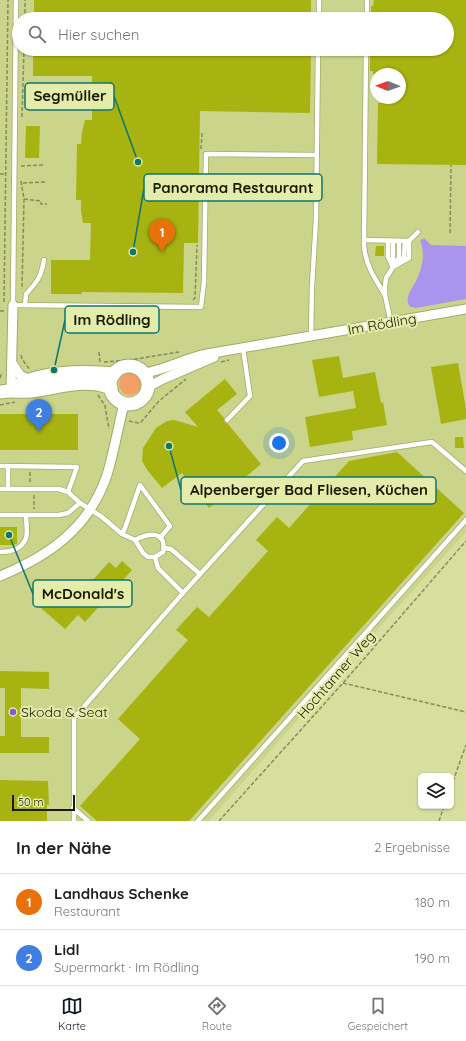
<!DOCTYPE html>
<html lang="de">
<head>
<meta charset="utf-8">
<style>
  :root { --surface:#fff; --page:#f2f2f2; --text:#202124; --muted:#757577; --line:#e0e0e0; --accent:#111827 }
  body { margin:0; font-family:Quicksand,sans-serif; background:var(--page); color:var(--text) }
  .controls { position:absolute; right:12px; bottom:12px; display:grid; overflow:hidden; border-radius:6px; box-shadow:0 1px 3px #0004 }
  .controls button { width:36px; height:36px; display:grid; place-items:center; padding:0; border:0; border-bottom:1px solid var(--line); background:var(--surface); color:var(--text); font:20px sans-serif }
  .compass { position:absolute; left:370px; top:68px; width:36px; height:36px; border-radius:50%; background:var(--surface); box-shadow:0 1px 3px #0004; rotate:271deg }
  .scale { position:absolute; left:12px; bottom:10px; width:63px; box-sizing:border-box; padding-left:4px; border:2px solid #181b02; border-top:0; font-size:11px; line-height:14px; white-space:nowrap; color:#181b02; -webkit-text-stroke:3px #e3ecaa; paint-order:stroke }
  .you { position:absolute; left:279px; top:443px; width:14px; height:14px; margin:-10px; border:3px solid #fff; border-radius:50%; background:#1a73e8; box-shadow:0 0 0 6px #1a73e833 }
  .badge { display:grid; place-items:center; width:26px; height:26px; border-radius:50%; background:var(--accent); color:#fff; font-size:13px; font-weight:700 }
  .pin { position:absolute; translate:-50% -33px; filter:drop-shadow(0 1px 2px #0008) }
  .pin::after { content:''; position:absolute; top:21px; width:14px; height:12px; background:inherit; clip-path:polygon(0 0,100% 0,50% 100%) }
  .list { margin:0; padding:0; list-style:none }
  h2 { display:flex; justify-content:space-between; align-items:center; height:52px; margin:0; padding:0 16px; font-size:17px }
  h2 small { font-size:13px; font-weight:400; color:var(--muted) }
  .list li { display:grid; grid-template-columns:26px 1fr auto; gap:12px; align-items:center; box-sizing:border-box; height:56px; padding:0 16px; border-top:1px solid var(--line) }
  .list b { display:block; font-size:15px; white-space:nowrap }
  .list p { margin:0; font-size:13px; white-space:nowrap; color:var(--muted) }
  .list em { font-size:13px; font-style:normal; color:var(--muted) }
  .icon { flex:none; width:22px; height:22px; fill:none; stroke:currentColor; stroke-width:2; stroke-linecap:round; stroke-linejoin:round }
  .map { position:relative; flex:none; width:466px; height:821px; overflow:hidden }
  .search { position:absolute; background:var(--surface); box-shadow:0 1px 3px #0004; left:12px; right:12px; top:12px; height:44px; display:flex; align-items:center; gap:10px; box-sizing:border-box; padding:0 14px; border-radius:22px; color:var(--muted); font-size:15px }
  .sheet { height:164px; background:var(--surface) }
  nav { display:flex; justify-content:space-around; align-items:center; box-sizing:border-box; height:56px; border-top:1px solid var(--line); background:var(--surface); font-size:11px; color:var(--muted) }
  nav a { display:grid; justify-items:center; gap:2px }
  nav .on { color:var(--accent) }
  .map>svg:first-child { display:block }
  .built { fill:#cad48a; fill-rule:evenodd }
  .green { fill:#f3a066 }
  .water { fill:#ab94ee }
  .building { fill:#a7b310 }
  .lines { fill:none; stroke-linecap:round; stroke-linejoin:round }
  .lane-casing { stroke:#a2aa6b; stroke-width:6 }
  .street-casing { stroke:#a2aa6b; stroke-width:11 }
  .secondary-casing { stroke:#a2aa6b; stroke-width:15 }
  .path { stroke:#858c5b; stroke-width:1.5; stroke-dasharray:4 2; stroke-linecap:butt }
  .lane { stroke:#fff; stroke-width:4.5 }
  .street { stroke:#fff; stroke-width:9 }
  .secondary { stroke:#fff; stroke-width:13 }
  .poi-dot { fill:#825cd6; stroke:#e3ecaa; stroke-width:1.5 }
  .labels { text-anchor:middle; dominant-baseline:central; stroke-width:4; stroke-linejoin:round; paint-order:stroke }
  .street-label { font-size:14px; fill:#181b02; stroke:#e3ecaa }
  .poi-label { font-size:14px; fill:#181b02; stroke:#e3ecaa; text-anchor:start }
  .leader { fill:none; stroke:#0f766e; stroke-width:1.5 }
  .callout-dot { fill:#0f766e; stroke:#e3ecaa; stroke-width:1.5 }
  .callout { fill:#e3ecaa; stroke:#0f766e; stroke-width:1.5 }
  .callout-label { font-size:15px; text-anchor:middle; font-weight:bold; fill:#181b02 }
</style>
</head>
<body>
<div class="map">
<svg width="466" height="821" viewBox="0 0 466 821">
  <rect width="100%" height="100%" fill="#d6df9d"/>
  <!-- built -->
  <path class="built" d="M0 0H466V532L357 652 209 821H0ZM19 19H447V49H19ZM376 74H400V98H376Z"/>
  <!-- green -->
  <circle class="green" cx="130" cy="384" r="11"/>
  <!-- water -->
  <path class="water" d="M424 238 431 245 466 246V299L416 308 411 307 408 304C406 295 412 289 416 281 422 269 426 254 420 241Z"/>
  <!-- building -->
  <g class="building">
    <rect x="34" y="0" width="277" height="19"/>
    <path d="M374 0H466V165L377 164 378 103H391V98H400V74H373V71H370V49H447V19H371V6H373Z"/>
    <path d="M33 49H311L310 113 200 111 198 243H184L183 293 82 292V294H51V260H90L91 223H83L81 211V200H76L77 144H81L82 132 85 120H92V76H33Z"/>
    <path d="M26 126H40L39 158H25Z"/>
    <path d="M376 246H384V256H375Z"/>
    <path d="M339 356 343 378 375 372 381 403 383 402 387 425 352 431 353 440 310 447 305 417 356 408 353 391 319 397 312 360Z"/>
    <path d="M458 363 466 409V419L441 424 431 367Z"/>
    <path d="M225 379 237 394 217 410 224 418V422L228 424 261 464 236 485 237 486 209 508 182 473 162 488 148 471 142 461 143 448 156 428 167 421 174 420 198 427 185 412Z"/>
    <rect x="0" y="414" width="78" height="36"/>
    <path d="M455 437H463L464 448H455Z"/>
    <path d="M397 452 464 513 189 821H97L80 806 140 739 118 719 188 640 176 630 197 607 209 617 268 551 256 540 277 517 289 528 349 461Z"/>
    <path d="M0 527H17V544H15V545H0Z"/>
    <path d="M122 561 132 570 85 622 78 615 65 629 41 608 62 584 77 598 109 562 116 568Z"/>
    <path d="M0 671 49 672V689L21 688V737H49V753H0V736H5V688H0Z"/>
    <path d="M0 780 48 781 49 805H47V821H0Z"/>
  </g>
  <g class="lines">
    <defs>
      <g id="lane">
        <path d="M16 0 13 305 201 307 204 282 206 154 317 155"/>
        <path d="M319 19V0"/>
        <path d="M367 19V0"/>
        <path d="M366 49 364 245C365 264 375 279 385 295"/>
        <path d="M364 240 409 241"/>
        <path d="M388 241V257L393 267 386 278 385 286V295L391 323"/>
        <path d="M399 262 404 257 405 241"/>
        <path d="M395 264 399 257V241"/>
        <path d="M393 266V241"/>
        <path d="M393 267 409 258V241L418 232"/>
        <path d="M25 305 26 294C38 281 41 277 44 260"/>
        <path d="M311 336 312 286 316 219 318 49"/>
        <path d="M227 420 250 396 243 348"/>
        <path d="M0 466 77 467 68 492"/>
        <path d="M0 489H59L68 492 80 503 68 513 59 515H0"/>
        <path d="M8 489V466"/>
        <path d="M80 503 102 517 122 534 135 540 143 553 148 557H155L163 552C167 530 149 533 135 540"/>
        <path d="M122 534 125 528 140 485 170 526 160 538"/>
        <path d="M164 548 171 549 200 574"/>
        <path d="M0 552C10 552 22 549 26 538 28 532 26 522 26 515"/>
        <path d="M183 593 303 461 432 442 466 471"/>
        <path d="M73 808 88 821"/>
        <path d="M74 821V718L183 593 158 568 155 557"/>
        <path d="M198 821 466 520"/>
      </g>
      <g id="street">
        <path d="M12 363 20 375 30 380"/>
        <path d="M144 373C165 370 186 358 207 354L466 309"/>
        <path d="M148 387 163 379 214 357"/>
        <path d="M11 390 13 305"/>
        <path d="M0 576C49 556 89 528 107 475 114 452 118 427 124 404"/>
      </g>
      <g id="secondary">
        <circle cx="129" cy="385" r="19"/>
        <path d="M11 390C34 371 86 371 114 374"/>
        <path d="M0 392C11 390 20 392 31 391 57 388 85 377 111 388"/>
      </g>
    </defs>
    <!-- lane casing -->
    <use href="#lane" class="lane-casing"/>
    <!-- street casing -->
    <use href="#street" class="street-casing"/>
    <!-- secondary casing -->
    <use href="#secondary" class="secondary-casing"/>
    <!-- path -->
    <g class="path">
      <path d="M25 19V0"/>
      <path d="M22 117 24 49"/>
      <path d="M201 149 202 133"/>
      <path d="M21 166 44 165"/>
      <path d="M0 174H6"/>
      <path d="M21 181 24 199 22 289"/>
      <path d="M23 183 45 182"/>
      <path d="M24 199 41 201V204H47"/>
      <path d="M450 233 451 165"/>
      <path d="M193 300 195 298 197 245"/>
      <path d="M4 302 8 0"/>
      <path d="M0 311H4"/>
      <path d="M99 352 100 363"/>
      <path d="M21 355 22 359 30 370"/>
      <path d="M104 362 130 360 179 352"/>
      <path d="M221 362 229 360"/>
      <path d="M0 378 2 372"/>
      <path d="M98 395 105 406 109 429"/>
      <path d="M0 405 15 402"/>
      <path d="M129 421 138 423 141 422 159 401 186 379"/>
      <path d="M30 472V483"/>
      <path d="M34 495V509"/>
      <path d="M343 683 466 712"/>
      <path d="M451 787 466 745"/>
      <path d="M219 821 343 683 466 541"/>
      <path d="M439 821 444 806"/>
    </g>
    <!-- lane -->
    <use href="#lane" class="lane"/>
    <!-- street -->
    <use href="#street" class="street"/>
    <!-- secondary -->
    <use href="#secondary" class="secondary"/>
  </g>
  <!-- markers -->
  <circle class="poi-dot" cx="13" cy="712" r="4"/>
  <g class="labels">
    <!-- street labels -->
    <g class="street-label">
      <text transform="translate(382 324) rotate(-10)">Im Rödling</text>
      <text transform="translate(336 675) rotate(-49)">Hochtanner Weg</text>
    </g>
    <!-- poi labels -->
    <g class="poi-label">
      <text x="21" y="712">Skoda &amp; Seat</text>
    </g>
  </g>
  <!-- callouts -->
  <path class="leader" d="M138 162L114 96M133 252L144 188M54 370L65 320M169 446L181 490M9 535L33 594"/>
  <g class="callout-dot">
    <circle cx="138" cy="162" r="4"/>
    <circle cx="133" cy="252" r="4"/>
    <circle cx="54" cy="370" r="4"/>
    <circle cx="169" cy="446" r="4"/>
    <circle cx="9" cy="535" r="4"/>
  </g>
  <g class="callout">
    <rect x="25" y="83" width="89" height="27" rx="4"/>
    <rect x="144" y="174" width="178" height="27" rx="4"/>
    <rect x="65" y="306" width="94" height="27" rx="4"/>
    <rect x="181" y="477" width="255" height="27" rx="4"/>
    <rect x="33" y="580" width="99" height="27" rx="4"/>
  </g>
  <g class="callout-label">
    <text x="70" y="101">Segmüller</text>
    <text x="233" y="193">Panorama Restaurant</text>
    <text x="112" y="325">Im Rödling</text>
    <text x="309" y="495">Alpenberger Bad Fliesen, Küchen</text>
    <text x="83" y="599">McDonald's</text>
  </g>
</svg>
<div class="controls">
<button><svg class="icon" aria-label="layers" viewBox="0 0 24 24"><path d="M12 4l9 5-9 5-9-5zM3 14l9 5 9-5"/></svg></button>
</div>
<svg class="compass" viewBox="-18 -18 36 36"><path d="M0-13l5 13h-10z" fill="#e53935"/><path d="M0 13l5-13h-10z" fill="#757577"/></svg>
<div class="scale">50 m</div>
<div class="you"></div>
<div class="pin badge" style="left:162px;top:252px;background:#e8710a">1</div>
<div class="pin badge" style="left:39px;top:432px;background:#3f7fe0">2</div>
<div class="search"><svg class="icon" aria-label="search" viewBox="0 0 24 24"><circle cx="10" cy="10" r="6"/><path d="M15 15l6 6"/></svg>Hier suchen</div>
</div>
<section class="sheet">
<h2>In der Nähe<small>2 Ergebnisse</small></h2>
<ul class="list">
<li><span class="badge" style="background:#e8710a">1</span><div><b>Landhaus Schenke</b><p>Restaurant</p></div><em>180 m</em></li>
<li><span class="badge" style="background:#3f7fe0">2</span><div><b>Lidl</b><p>Supermarkt · Im Rödling</p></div><em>190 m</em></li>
</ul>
</section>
<nav>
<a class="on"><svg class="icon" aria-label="map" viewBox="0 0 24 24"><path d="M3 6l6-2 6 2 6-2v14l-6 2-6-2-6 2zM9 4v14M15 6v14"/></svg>Karte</a>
<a><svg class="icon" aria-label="directions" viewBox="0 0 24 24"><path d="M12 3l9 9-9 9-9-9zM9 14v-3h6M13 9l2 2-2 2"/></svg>Route</a>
<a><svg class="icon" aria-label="saved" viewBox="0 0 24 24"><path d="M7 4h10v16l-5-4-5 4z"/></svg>Gespeichert</a>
</nav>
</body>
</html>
